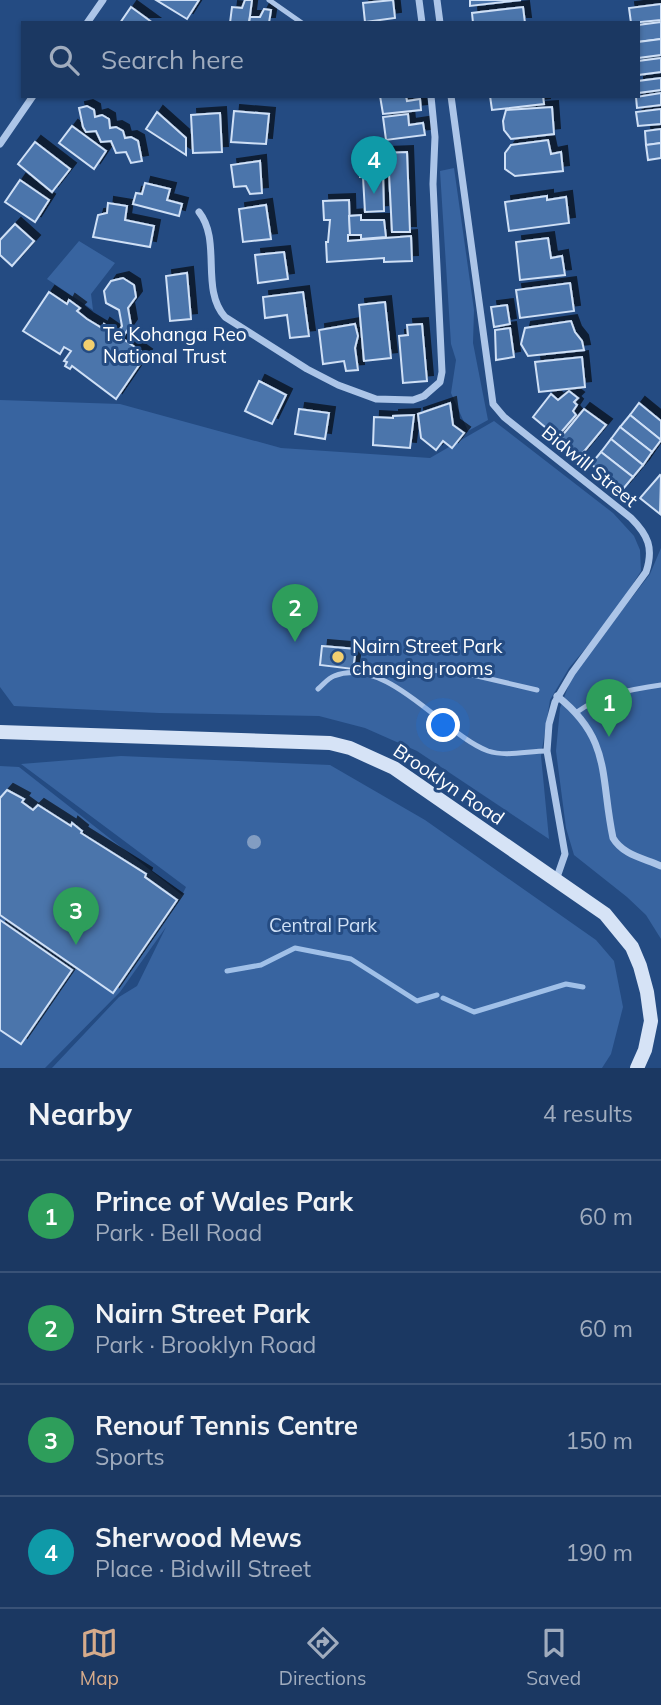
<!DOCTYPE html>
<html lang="en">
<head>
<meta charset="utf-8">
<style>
  :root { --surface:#1b3862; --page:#243f68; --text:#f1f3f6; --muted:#a0acbe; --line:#395277; --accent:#d6ab8b }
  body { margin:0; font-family:Mulish,sans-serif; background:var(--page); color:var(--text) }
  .you { position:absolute; left:444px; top:726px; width:24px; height:24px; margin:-18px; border:5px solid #fff; border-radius:50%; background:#1a73e8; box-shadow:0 0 0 10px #1a73e833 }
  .badge { display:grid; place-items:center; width:46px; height:46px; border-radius:50%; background:var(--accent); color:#fff; font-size:23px; font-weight:700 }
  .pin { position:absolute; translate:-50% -58px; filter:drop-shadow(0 2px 4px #0008) }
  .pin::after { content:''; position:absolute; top:37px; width:24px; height:21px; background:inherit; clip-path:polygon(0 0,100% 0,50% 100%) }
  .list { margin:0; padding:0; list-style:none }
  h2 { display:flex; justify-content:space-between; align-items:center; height:91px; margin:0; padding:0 28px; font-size:30px }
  h2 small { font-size:23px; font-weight:400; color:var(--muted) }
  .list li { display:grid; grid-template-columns:46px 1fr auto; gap:21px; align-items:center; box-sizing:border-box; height:112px; padding:0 28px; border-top:2px solid var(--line) }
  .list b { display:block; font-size:26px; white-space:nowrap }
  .list p { margin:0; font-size:23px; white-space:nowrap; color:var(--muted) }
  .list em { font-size:23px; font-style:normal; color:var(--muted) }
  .icon { flex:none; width:38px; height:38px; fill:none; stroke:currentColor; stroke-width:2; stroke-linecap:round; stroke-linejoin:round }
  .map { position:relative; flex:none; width:661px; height:1068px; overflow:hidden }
  .search { position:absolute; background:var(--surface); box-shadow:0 2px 5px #0004; left:21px; right:21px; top:21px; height:77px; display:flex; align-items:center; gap:18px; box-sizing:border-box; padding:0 24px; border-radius:0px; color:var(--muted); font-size:26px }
  .sheet { height:539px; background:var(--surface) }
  nav { display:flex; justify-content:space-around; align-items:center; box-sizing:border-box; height:98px; border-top:2px solid var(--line); background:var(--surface); font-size:19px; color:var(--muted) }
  nav a { display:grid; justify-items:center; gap:4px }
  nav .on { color:var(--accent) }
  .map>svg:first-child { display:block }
  .green { fill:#3864a0 }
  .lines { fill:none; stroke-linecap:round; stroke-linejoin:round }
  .stream { stroke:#a0c0e8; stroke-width:5 }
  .building { fill:#4c74ab; stroke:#cfe0f6; stroke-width:2; filter:url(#shadow) }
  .service { stroke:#acc5e8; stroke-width:5 }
  .minor { stroke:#acc5e8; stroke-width:7 }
  .secondary { stroke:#d6e3f6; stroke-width:14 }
  .tree { fill:#829dc2 }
  .poi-dot { fill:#f2cf6f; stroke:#244b82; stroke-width:2.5 }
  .labels { text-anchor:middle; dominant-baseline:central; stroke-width:6; stroke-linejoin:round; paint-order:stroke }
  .poi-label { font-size:19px; fill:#fff; stroke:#244b82; text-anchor:start }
  .street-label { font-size:19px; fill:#fff; stroke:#244b82 }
  .park-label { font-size:19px; fill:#cfe0f6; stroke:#244b82 }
</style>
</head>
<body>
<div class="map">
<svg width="661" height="1068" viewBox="0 0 661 1068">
  <defs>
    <filter id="shadow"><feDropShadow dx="6" dy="-6" stdDeviation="0" flood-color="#0009"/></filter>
  </defs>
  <rect width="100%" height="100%" fill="#244b82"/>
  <!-- green -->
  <g class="green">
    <path d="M454 168 474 310 473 343 488 420 468 431 451 393 456 360 451 344 440 171Z"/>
    <path d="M79 241 115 263 91 294 93 310 47 279Z"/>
    <path d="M0 400 120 404 281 448 430 458 494 421 613 513 634 536 640 550 641 571 612 617 569 668 550 700 541 756 549 839 417 751 365 728 319 716 159 713 14 706 0 687Z"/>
    <path d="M661 548V939L646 915 627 897 574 855 566 828 556 751 560 708 573 674 650 574Z"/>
    <path d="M121 756 330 765 425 820 596 940 614 961 623 1007 611 1054 602 1068H52L119 997 137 986 166 927 120 992 45 1068H0V766L19 767 182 895 186 887 21 764Z"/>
  </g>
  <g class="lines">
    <!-- stream -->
    <g class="stream">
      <path d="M227 971 261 965 295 948 351 959 417 1001 437 995"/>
      <path d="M443 998 474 1012 566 984 583 987"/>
    </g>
  </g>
  <!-- building -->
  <g class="building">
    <path d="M156 0H199L187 19Z"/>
    <path d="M245 0H252L249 23H230L232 7 242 8Z"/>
    <path d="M393 0 395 18 365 22 363 3Z"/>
    <path d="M470 0H521L470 6Z"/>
    <path d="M661 4V20L631 23 629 8Z"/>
    <path d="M131 7 153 23H120Z"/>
    <path d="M523 7 525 23H473L472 13Z"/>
    <path d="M264 9 271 10 269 23H249L250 17H260Z"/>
    <path d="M661 22V39L638 42V25Z"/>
    <path d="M661 39V55L638 58V42Z"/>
    <path d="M661 58V72L638 75V61Z"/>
    <path d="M661 78V90L638 93V81Z"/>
    <path d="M661 93V105L637 108 636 97Z"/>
    <path d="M380 96H406L407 101 420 99 421 110 383 114Z"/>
    <path d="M490 96H543L544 104 492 110Z"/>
    <path d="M87 106 94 110 95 117 102 115 109 119 110 128 116 127 123 131 125 138 131 137 138 141 142 161 131 163 126 152 116 153 111 141 101 142 96 131 86 132 83 127 79 108Z"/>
    <path d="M552 107 554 134 511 139 504 130 503 121 506 110Z"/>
    <path d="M661 109V124L638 126 636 112Z"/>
    <path d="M234 111 269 114 266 144 231 142Z"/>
    <path d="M157 112 186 138V155L146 129Z"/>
    <path d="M220 113 222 152 193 153 191 115Z"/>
    <path d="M408 114 409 125 423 123 425 135 386 140 383 117Z"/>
    <path d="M72 126 106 151 94 169 59 143Z"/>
    <path d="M661 129V143L646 145 645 131Z"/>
    <path d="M548 140 551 154 561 152 563 171 515 176 505 169V153L511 145Z"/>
    <path d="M35 142 70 169 52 192 18 164Z"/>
    <path d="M661 143V158L648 160 646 145Z"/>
    <path d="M407 152 410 232H392L389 173H383L384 211 365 212 363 177H360L359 154Z"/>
    <path d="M260 161 262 193 250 194 246 186 234 187 231 165Z"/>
    <path d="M20 180 49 200 35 222 5 202Z"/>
    <path d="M145 183 170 189 167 200 182 204 179 216 133 204 136 193 142 194Z"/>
    <path d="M547 196V200L566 197 569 223 509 231 505 202Z"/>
    <path d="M349 200 350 235H348V241L411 236 412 261 384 262V258L327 262 326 242H328L330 220H324L323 201Z"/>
    <path d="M108 203 127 206 125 220 154 226 150 247 93 237 98 215 107 213Z"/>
    <path d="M266 205 271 239 243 242 239 209Z"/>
    <path d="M361 215V220H384L386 237 361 239V235H350L349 216Z"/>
    <path d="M15 224 34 241 12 266 0 255V240Z"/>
    <path d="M548 238 551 258 562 256 565 275 520 280 516 242Z"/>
    <path d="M284 252 288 279 258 283 255 255Z"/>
    <path d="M187 273 191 319 170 321 166 276Z"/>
    <path d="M123 278 134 285 136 297 128 308 131 325 122 338 119 336 118 338 115 337 122 326 119 310 106 303 104 291 111 281Z"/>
    <path d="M570 283 574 311 520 318 516 290Z"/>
    <path d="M49 292 67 304 69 300 80 308 77 311 87 319 102 328 104 324 117 333 115 337 118 338 119 336 146 355 116 399 72 366 70 369 65 366 67 362 64 361 71 351 64 347 60 354 23 331Z"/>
    <path d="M303 292 309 336 290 338 287 315 265 318 263 297Z"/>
    <path d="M385 302 391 358 364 361 359 305Z"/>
    <path d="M507 305 510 324 494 327 491 307Z"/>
    <path d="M571 321 575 332 582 341 584 350 528 356 521 344 525 328Z"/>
    <path d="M355 324 358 336 355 348 358 370 346 371 344 361 323 364 319 330Z"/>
    <path d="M422 324 427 381 403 383 399 336 408 335 407 325Z"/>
    <path d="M510 328 514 357 496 360 495 330Z"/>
    <path d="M582 357 585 387 539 392 535 362Z"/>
    <path d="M259 381 286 395 272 424 245 411Z"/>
    <path d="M569 391 578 398 574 402 577 405 573 411 576 415 557 437 533 417 551 394 558 400Z"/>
    <path d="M450 403 453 425 464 433 452 448 443 441 436 450 421 438 418 414Z"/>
    <path d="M639 403 661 421V440L630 415Z"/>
    <path d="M299 409 329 413 325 439 295 434Z"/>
    <path d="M584 409 606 425 577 460 567 452 571 446 561 437Z"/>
    <path d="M414 415 410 448 373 445 374 417 393 418V416Z"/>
    <path d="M630 415 661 440 652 452 620 427Z"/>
    <path d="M620 427 652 452 643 465 611 439Z"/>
    <path d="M611 439 643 465 633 477 601 452Z"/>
    <path d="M601 452 633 477 623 489 591 464Z"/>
    <path d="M660 475 661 476 660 514 640 498Z"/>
    <path d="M322 646 356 649 353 669 320 665Z"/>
    <path d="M7 790 24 799 22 802 33 810 38 805 71 826 72 823 82 831 81 833 146 874 145 877 177 900 113 993 0 915V798Z"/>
    <path d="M0 920 72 970 21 1044 0 1030Z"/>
  </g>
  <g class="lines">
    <!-- service -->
    <g class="service">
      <path d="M269 0 302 23"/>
      <path d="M354 672 362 668 378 667 460 672 537 690"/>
      <path d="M318 689C323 685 328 678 334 676 388 655 444 735 488 751 506 757 528 751 547 751"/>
      <path d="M577 712C600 695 633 689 661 685"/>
    </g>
    <!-- minor -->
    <g class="minor">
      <path d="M419 0 422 23"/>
      <path d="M437 0 440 23"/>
      <path d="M87 23 103 0"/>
      <path d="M451 96 493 404 504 417 631 518C648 535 654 548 646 572L572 673 555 702 549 724 547 751 565 854 556 880"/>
      <path d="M0 144 33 96"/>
      <path d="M199 212C222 241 200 289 225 317L307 369 338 385 376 399 413 400 424 396 440 382 442 372 433 184 435 137 431 96"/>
      <path d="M557 696C612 739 600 777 613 838 623 855 643 858 661 866"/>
    </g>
    <!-- secondary -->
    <path class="secondary" d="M0 732 330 743 350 748 394 768 605 914 632 947 640 966 647 992 651 1021 645 1050 637 1068"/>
  </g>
  <!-- trees -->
  <circle class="tree" cx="254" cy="842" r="7"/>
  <!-- markers -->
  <g class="poi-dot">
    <circle cx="89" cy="345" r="7"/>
    <circle cx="338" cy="657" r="7"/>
  </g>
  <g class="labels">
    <!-- poi labels -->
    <g class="poi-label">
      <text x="103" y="334">Te Kohanga Reo<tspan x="103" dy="22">National Trust</tspan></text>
      <text x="352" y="646">Nairn Street Park<tspan x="352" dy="22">changing rooms</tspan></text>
    </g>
    <!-- street labels -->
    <g class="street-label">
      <text transform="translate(590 466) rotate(39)">Bidwill Street</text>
      <text transform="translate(449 784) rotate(34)">Brooklyn Road</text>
    </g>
    <!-- park labels -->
    <g class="park-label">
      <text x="323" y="925">Central Park</text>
    </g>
  </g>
</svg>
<div class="you"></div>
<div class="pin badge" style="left:609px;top:737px;background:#2e9e5b">1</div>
<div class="pin badge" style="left:295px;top:642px;background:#2e9e5b">2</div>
<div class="pin badge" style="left:76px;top:945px;background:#2e9e5b">3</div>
<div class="pin badge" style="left:374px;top:194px;background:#0f9aa8">4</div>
<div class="search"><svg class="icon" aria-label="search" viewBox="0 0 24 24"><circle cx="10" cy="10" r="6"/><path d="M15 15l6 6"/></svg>Search here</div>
</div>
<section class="sheet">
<h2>Nearby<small>4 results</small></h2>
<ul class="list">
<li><span class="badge" style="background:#2e9e5b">1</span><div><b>Prince of Wales Park</b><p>Park · Bell Road</p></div><em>60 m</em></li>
<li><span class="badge" style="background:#2e9e5b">2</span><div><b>Nairn Street Park</b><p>Park · Brooklyn Road</p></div><em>60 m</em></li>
<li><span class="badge" style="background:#2e9e5b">3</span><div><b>Renouf Tennis Centre</b><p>Sports</p></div><em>150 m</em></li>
<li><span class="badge" style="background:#0f9aa8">4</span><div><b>Sherwood Mews</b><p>Place · Bidwill Street</p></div><em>190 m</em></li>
</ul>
</section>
<nav>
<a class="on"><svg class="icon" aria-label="map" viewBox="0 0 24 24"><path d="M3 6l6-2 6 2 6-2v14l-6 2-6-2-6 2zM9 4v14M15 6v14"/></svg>Map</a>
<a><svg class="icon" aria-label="directions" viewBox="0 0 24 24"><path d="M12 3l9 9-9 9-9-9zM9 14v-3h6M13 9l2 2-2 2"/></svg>Directions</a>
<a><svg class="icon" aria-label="saved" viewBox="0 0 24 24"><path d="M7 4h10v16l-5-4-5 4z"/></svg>Saved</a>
</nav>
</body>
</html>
